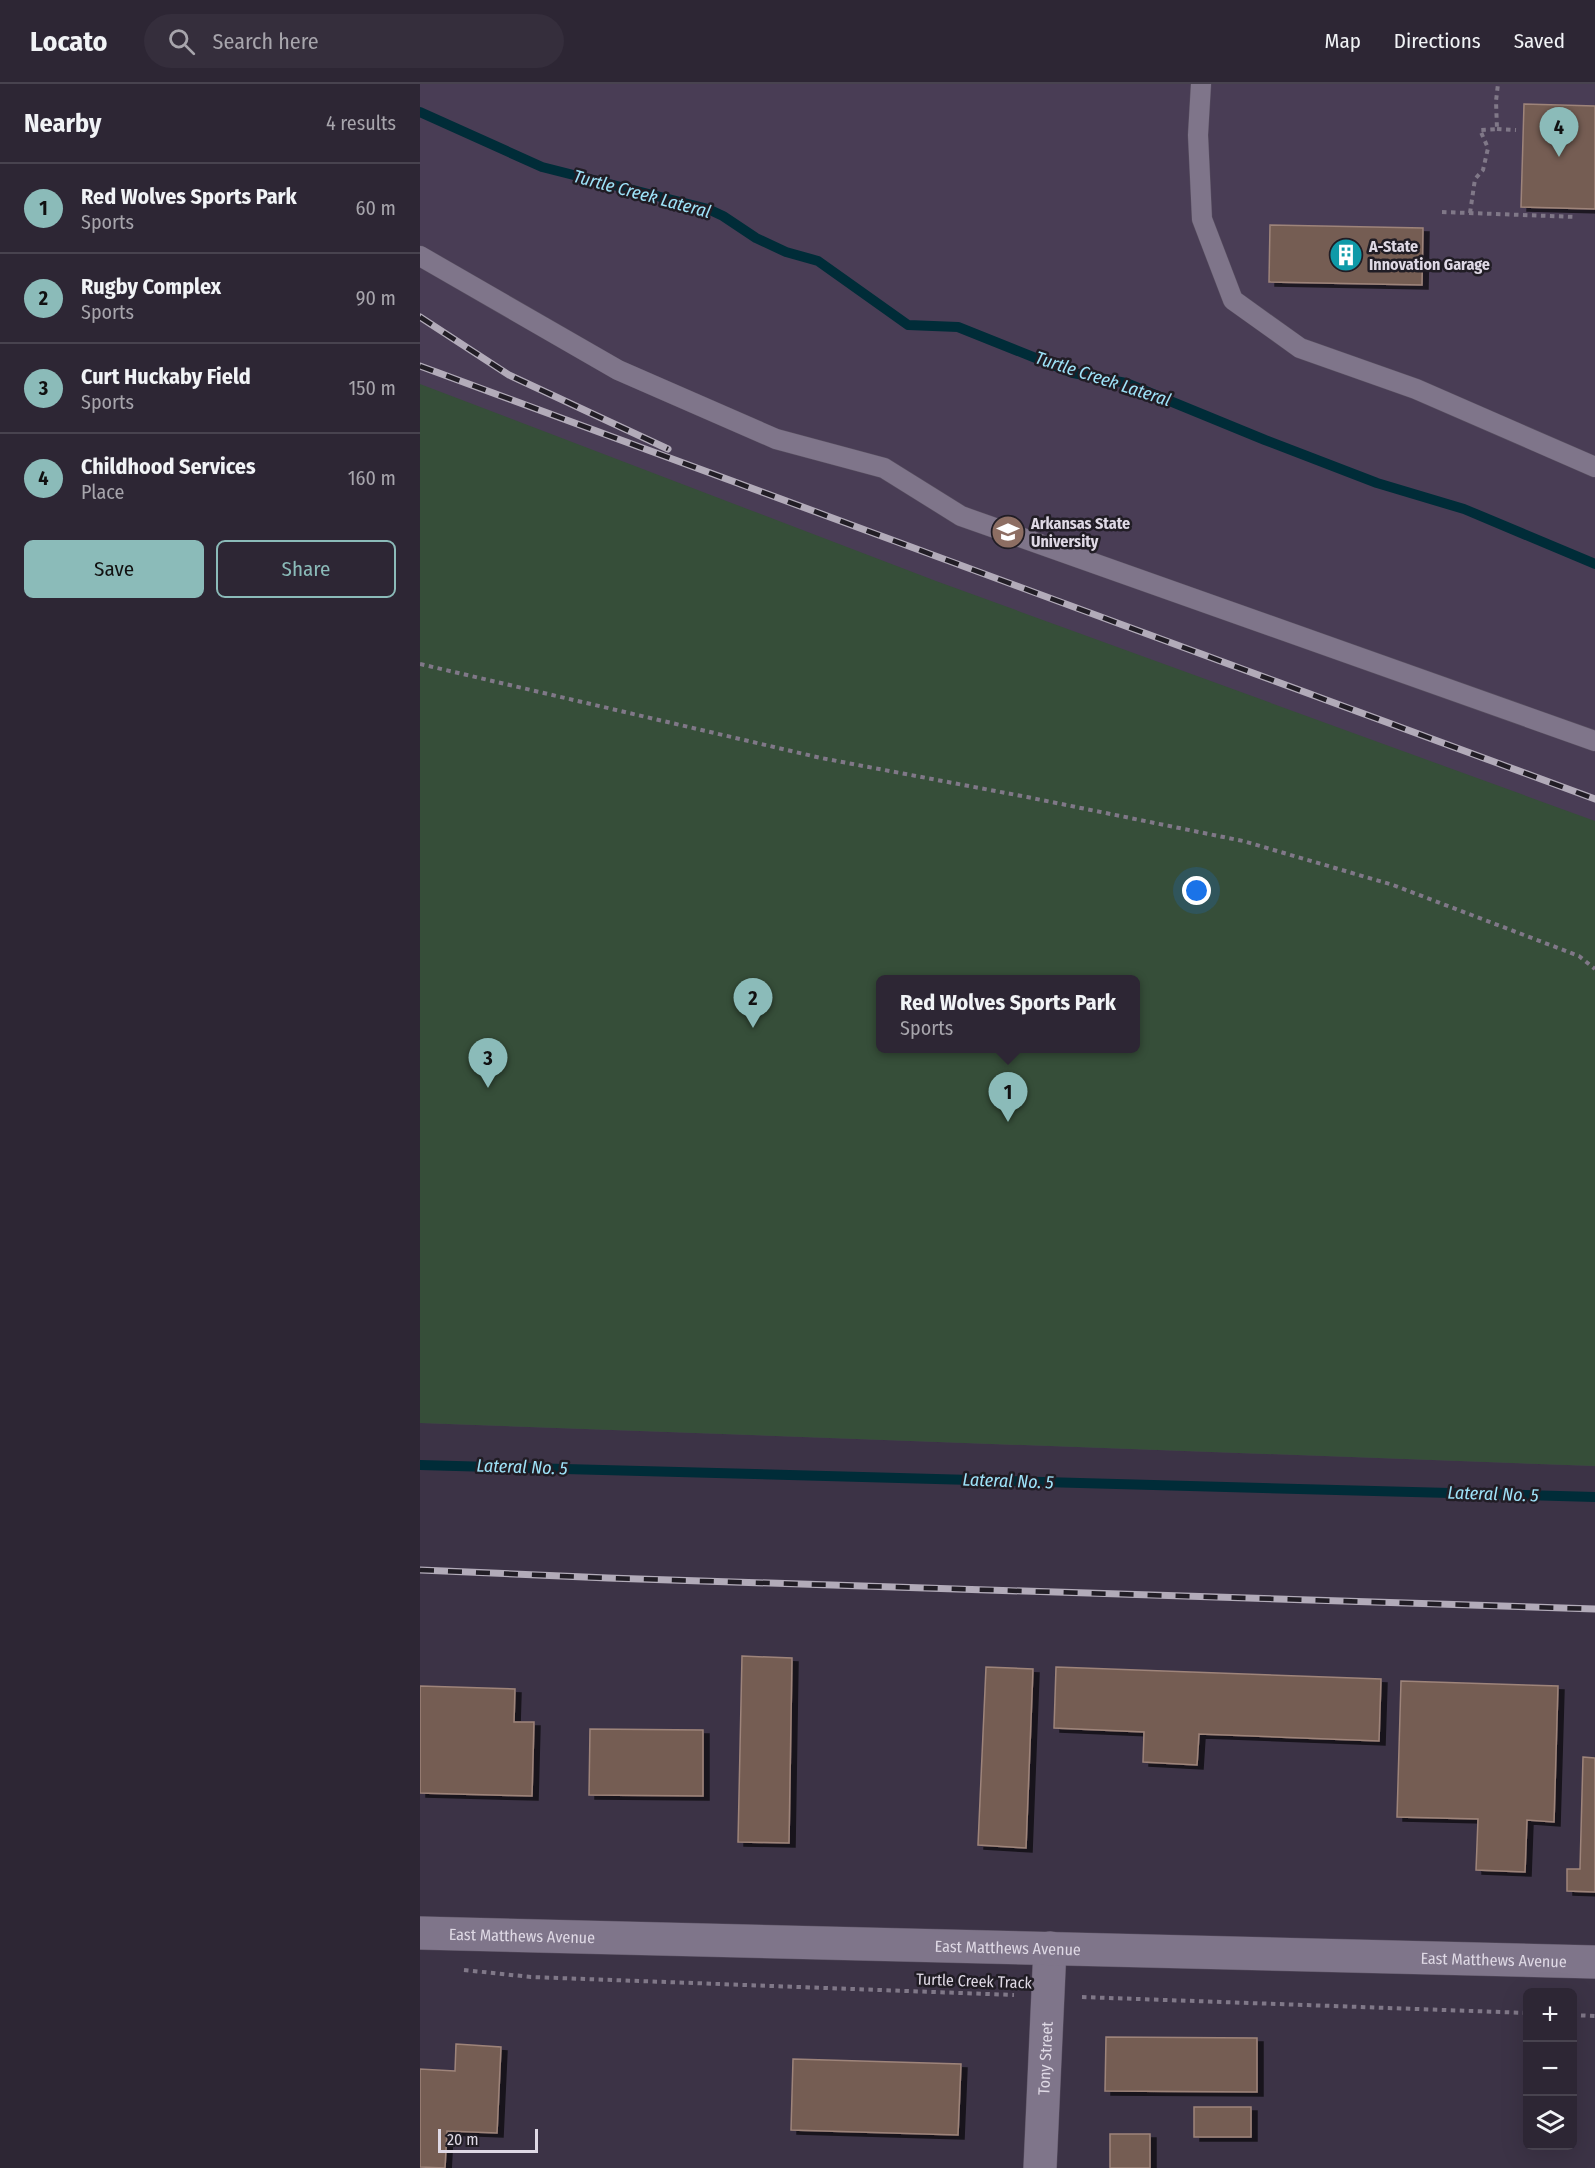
<!DOCTYPE html>
<html lang="en">
<head>
<meta charset="utf-8">
<style>
  :root { --surface:#2d2634; --page:#352e3c; --text:#f1f3f6; --muted:#a7a5ac; --line:#48434f; --accent:#8bbbb9 }
  body { margin:0; font-family:"Fira Sans Condensed",sans-serif; background:var(--page); color:var(--text) }
  .controls { position:absolute; right:18px; bottom:18px; display:grid; overflow:hidden; border-radius:9px; box-shadow:0 6px 24px #0002 }
  .controls button { width:54px; height:54px; display:grid; place-items:center; padding:0; border:0; border-bottom:2px solid var(--line); background:var(--surface); color:var(--text); font:30px sans-serif }
  .scale { position:absolute; left:18px; bottom:15px; width:100px; box-sizing:border-box; padding-left:6px; border:3px solid #dfd9e5; border-top:0; font-size:16px; line-height:21px; white-space:nowrap; color:#dfd9e5; -webkit-text-stroke:4px #211d25; paint-order:stroke }
  .you { position:absolute; left:777px; top:807px; width:21px; height:21px; margin:-15px; border:4px solid #fff; border-radius:50%; background:#1a73e8; box-shadow:0 0 0 9px #1a73e833 }
  .badge { display:grid; place-items:center; width:39px; height:39px; border-radius:50%; background:var(--accent); color:#111; font-size:20px; font-weight:700 }
  .pin { position:absolute; translate:-50% -50px; filter:drop-shadow(0 2px 3px #0008) }
  .pin::after { content:''; position:absolute; top:32px; width:21px; height:18px; background:inherit; clip-path:polygon(0 0,100% 0,50% 100%) }
  .popup { position:absolute; left:456px; top:891px; width:264px; height:78px; box-sizing:border-box; display:grid; place-content:center; border-radius:9px; background:var(--surface); filter:drop-shadow(0 2px 4px #0005); font-size:20px; white-space:nowrap; color:var(--muted) }
  .popup b { font-size:22px; color:var(--text) }
  .popup::after { content:''; position:absolute; left:50%; top:100%; margin-left:-12px; border:12px solid transparent; border-top-color:var(--surface) }
  .list { margin:0; padding:0; list-style:none }
  h2 { display:flex; justify-content:space-between; align-items:center; height:78px; margin:0; padding:0 24px; font-size:26px }
  h2 small { font-size:20px; font-weight:400; color:var(--muted) }
  .list li { display:grid; grid-template-columns:39px 1fr auto; gap:18px; align-items:center; box-sizing:border-box; height:90px; padding:0 24px; border-top:2px solid var(--line) }
  .list b { display:block; font-size:22px; white-space:nowrap }
  .list p { margin:0; font-size:20px; white-space:nowrap; color:var(--muted) }
  .list em { font-size:20px; font-style:normal; color:var(--muted) }
  .actions { display:flex; gap:12px; padding:18px 24px }
  .actions a { flex:1; padding:14px 0; border:2px solid var(--accent); border-radius:9px; text-align:center; font-size:21px; color:var(--accent) }
  .actions .main { background:var(--accent); color:#111 }
  .icon { flex:none; width:33px; height:33px; fill:none; stroke:currentColor; stroke-width:2; stroke-linecap:round; stroke-linejoin:round }
  .map { position:relative; flex:none; width:1175px; height:2084px; overflow:hidden }
  header { display:flex; align-items:center; gap:36px; box-sizing:border-box; height:84px; padding:0 30px; background:var(--surface); border-bottom:2px solid var(--line) }
  header strong { font-size:28px }
  nav { display:flex; gap:33px; margin-inline-start:auto; font-size:21px }
  .search { width:420px; height:54px; background:var(--page); display:flex; align-items:center; gap:15px; box-sizing:border-box; padding:0 21px; border-radius:33px; color:var(--muted); font-size:22px }
  main { display:flex }
  aside { flex:1; background:var(--surface) }
  .map>svg:first-child { display:block }
  .built { fill:#493d55; fill-rule:evenodd }
  .green { fill:#364e39; fill-rule:evenodd }
  .lines { fill:none; stroke-linecap:round; stroke-linejoin:round }
  .stream { stroke:#002c38; stroke-width:10 }
  .building { fill:#755d53; stroke:#9e847a; stroke-width:1.5; filter:url(#shadow) }
  .service-casing { stroke:#584f60; stroke-width:21 }
  .minor-casing { stroke:#584f60; stroke-width:34 }
  .tertiary-casing { stroke:#584f60; stroke-width:34 }
  .path { stroke:#807888; stroke-width:4; stroke-dasharray:4.5 4.5; stroke-linecap:butt }
  .service { stroke:#7f758a; stroke-width:20 }
  .minor { stroke:#7f758a; stroke-width:33 }
  .tertiary { stroke:#7f758a; stroke-width:33 }
  .rail-casing { stroke:#b2abb9; stroke-width:7 }
  .rail { stroke:#211d25; stroke-width:4.5; stroke-dasharray:14; stroke-linecap:butt }
  .labels { text-anchor:middle; dominant-baseline:central; stroke-width:5; stroke-linejoin:round; paint-order:stroke }
  .poi-label { font-size:16px; font-weight:bold; fill:#dfd9e5; stroke:#211d25; text-anchor:start }
  .street-label { font-size:16px; fill:#dfd9e5; stroke:#211d25 }
  .water-label { font-size:18px; font-style:italic; fill:#9ee3f9; stroke:#211d25 }
</style>
</head>
<body>
<header>
<strong>Locato</strong>
<div class="search"><svg class="icon" aria-label="search" viewBox="0 0 24 24"><circle cx="10" cy="10" r="6"/><path d="M15 15l6 6"/></svg>Search here</div>
<nav><a>Map</a><a>Directions</a><a>Saved</a></nav>
</header>
<main>
<aside>
<h2>Nearby<small>4 results</small></h2>
<ul class="list">
<li><span class="badge">1</span><div><b>Red Wolves Sports Park</b><p>Sports</p></div><em>60 m</em></li>
<li><span class="badge">2</span><div><b>Rugby Complex</b><p>Sports</p></div><em>90 m</em></li>
<li><span class="badge">3</span><div><b>Curt Huckaby Field</b><p>Sports</p></div><em>150 m</em></li>
<li><span class="badge">4</span><div><b>Childhood Services</b><p>Place</p></div><em>160 m</em></li>
</ul>
<div class="actions"><a class="main">Save</a><a>Share</a></div>
</aside>
<div class="map">
<svg width="1175" height="2084" viewBox="0 0 1175 2084">
  <defs>
    <filter id="shadow"><feDropShadow dx="6" dy="4" stdDeviation="0" flood-color="#0009"/></filter>
  </defs>
  <rect width="100%" height="100%" fill="#3c3346"/>
  <!-- built -->
  <path class="built" d="M0 0H1175V1382L0 1339ZM460 896H716V964H460Z"/>
  <!-- green -->
  <path class="green" d="M0 300 516 497 1175 737V1382L0 1339ZM460 896H716V964H460Z"/>
  <g class="lines">
    <!-- stream -->
    <g class="stream">
      <path d="M0 28 122 83 288 125 303 132 336 154 366 168 398 177 488 241 538 243 653 289 706 299 845 356 957 399 1044 425 1175 480"/>
      <path d="M0 1381 1175 1413"/>
    </g>
  </g>
  <!-- building -->
  <g class="building">
    <path d="M1104 20 1175 22V125L1101 123Z"/>
    <path d="M850 141 1003 144 1002 201 849 198Z"/>
    <path d="M322 1572 372 1574 369 1759 318 1758Z"/>
    <path d="M566 1583 613 1585 606 1764 558 1761Z"/>
    <path d="M636 1583 961 1595 959 1657 779 1650 777 1681 723 1678 724 1648 634 1644Z"/>
    <path d="M981 1597 1138 1602 1134 1738 1107 1736 1105 1788 1056 1786 1058 1735 977 1733Z"/>
    <path d="M0 1602 95 1605 94 1638H114L112 1712 0 1709Z"/>
    <path d="M170 1645 283 1646V1712L169 1711Z"/>
    <path d="M1163 1673 1175 1674V1808L1147 1807V1785H1160Z"/>
    <path d="M686 1953 837 1954V2008L685 2007Z"/>
    <path d="M36 1960 81 1963 77 2049 27 2047 25 2084 0 2083V1985L35 1987Z"/>
    <path d="M373 1975 541 1980 538 2051 371 2046Z"/>
    <rect x="774" y="2023" width="57" height="30"/>
    <rect x="690" y="2050" width="40" height="34"/>
  </g>
  <g class="lines">
    <defs>
      <g id="service">
        <path d="M781 0 778 51 782 135 813 216 880 264 996 305 1175 383"/>
        <path d="M0 172 198 286 356 355 464 384 541 432 1175 657"/>
      </g>
      <g id="minor">
        <path id="s1" d="M620 2084 630 1864"/>
      </g>
      <g id="tertiary">
        <path id="s2" d="M0 1849 1175 1878"/>
      </g>
    </defs>
    <!-- service casing -->
    <use href="#service" class="service-casing"/>
    <!-- minor casing -->
    <use href="#minor" class="minor-casing"/>
    <!-- tertiary casing -->
    <use href="#tertiary" class="tertiary-casing"/>
    <!-- path -->
    <g class="path">
      <path d="M1077 45 1096 46"/>
      <path d="M1022 128 1156 133"/>
      <path d="M1050 129 1055 95 1063 86 1068 64 1060 46 1077 45 1076 17 1078 0"/>
      <path d="M0 580 401 674 607 713 823 757 973 801 1159 872 1175 885"/>
      <path d="M44 1886 111 1893 594 1911"/>
      <path d="M662 1913 1108 1929"/>
      <path d="M1152 1931 1175 1932"/>
    </g>
    <!-- service -->
    <use href="#service" class="service"/>
    <!-- minor -->
    <use href="#minor" class="minor"/>
    <!-- tertiary -->
    <use href="#tertiary" class="tertiary"/>
    <defs>
      <g id="rail">
        <path d="M0 233 89 291 248 365"/>
        <path d="M0 282 1175 715"/>
        <path d="M0 1486 188 1494 1175 1525"/>
      </g>
    </defs>
    <!-- rail casing -->
    <use href="#rail" class="rail-casing"/>
    <!-- rail -->
    <use href="#rail" class="rail"/>
  </g>
  <!-- icons -->
  <defs>
    <symbol id="building-disc" viewBox="-11 -11 22 22"><circle r="9.5" fill="#0f9aa8" stroke="#211d25"/><path d="M-4-6H4V6H1V3H-1V6H-4ZM-2.5-4.3h1.7v1.8h-1.7ZM.8-4.3h1.7v1.8H.8ZM-2.5-1h1.7V.8h-1.7ZM.8-1h1.7V.8H.8Z" fill="#fff"/></symbol>
    <symbol id="university-disc" viewBox="-11 -11 22 22"><circle r="9.5" fill="#8d6e63" stroke="#211d25"/><path d="M0-5L7-2L0 1L-7-2ZM-4 1L0 2.5L4 1V4Q0 6-4 4Z" fill="#fff"/></symbol>
  </defs>
  <g fill-rule="evenodd">
    <use href="#building-disc" x="907" y="152" width="38" height="38"/>
    <use href="#university-disc" x="569" y="429" width="38" height="38"/>
  </g>
  <g class="labels">
    <!-- poi labels -->
    <g class="poi-label">
      <text x="949" y="162">A-State<tspan x="949" dy="18">Innovation Garage</tspan></text>
      <text x="611" y="439">Arkansas State<tspan x="611" dy="18">University</tspan></text>
    </g>
    <!-- street labels -->
    <g class="street-label">
      <text stroke="none"><textPath href="#s2" startOffset="102">East Matthews Avenue</textPath></text>
      <text stroke="none"><textPath href="#s2" startOffset="588">East Matthews Avenue</textPath></text>
      <text stroke="none"><textPath href="#s2" startOffset="1074">East Matthews Avenue</textPath></text>
      <text transform="translate(554 1897) rotate(2)">Turtle Creek Track</text>
      <text stroke="none"><textPath href="#s1" startOffset="110">Tony Street</textPath></text>
    </g>
    <!-- water labels -->
    <g class="water-label">
      <text transform="translate(222 110) rotate(15)">Turtle Creek Lateral</text>
      <text transform="translate(683 295) rotate(18)">Turtle Creek Lateral</text>
      <text transform="translate(102 1383) rotate(2)">Lateral No. 5</text>
      <text transform="translate(588 1397) rotate(2)">Lateral No. 5</text>
      <text transform="translate(1073 1410) rotate(2)">Lateral No. 5</text>
    </g>
  </g>
</svg>
<div class="controls">
<button>+</button>
<button>−</button>
<button><svg class="icon" aria-label="layers" viewBox="0 0 24 24"><path d="M12 4l9 5-9 5-9-5zM3 14l9 5 9-5"/></svg></button>
</div>
<div class="scale">20 m</div>
<div class="you"></div>
<div class="pin badge" style="left:588px;top:1038px">1</div>
<div class="popup"><b>Red Wolves Sports Park</b>Sports</div>
<div class="pin badge" style="left:333px;top:944px">2</div>
<div class="pin badge" style="left:68px;top:1004px">3</div>
<div class="pin badge" style="left:1139px;top:73px">4</div>
</div>
</main>
</body>
</html>
